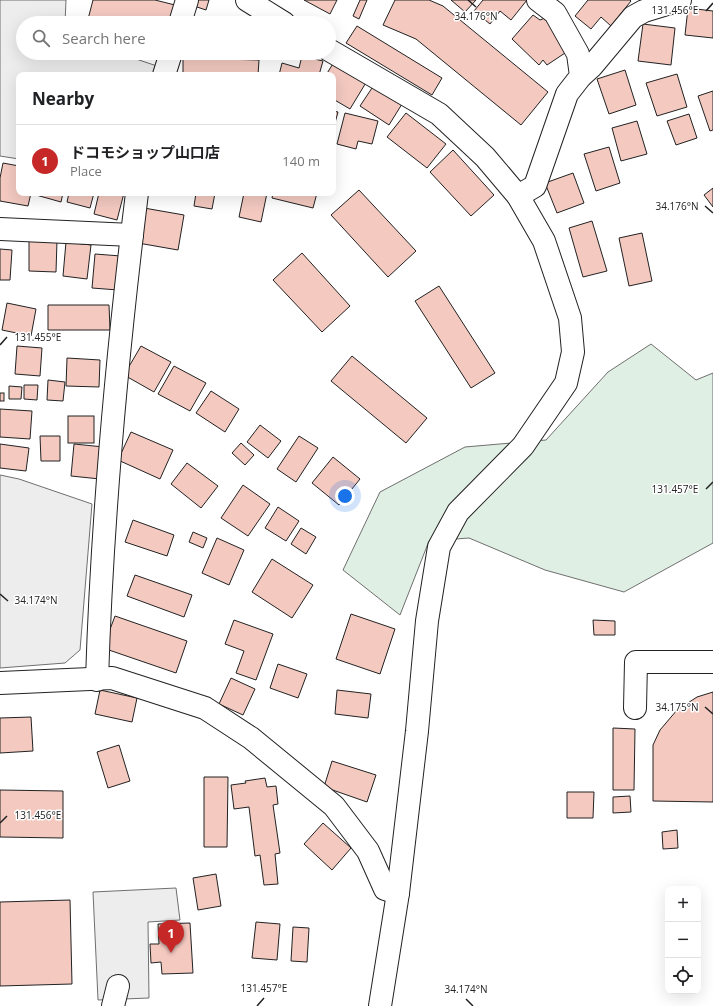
<!DOCTYPE html>
<html lang="en">
<head>
<meta charset="utf-8">
<style>
  :root { --surface:#fff; --page:#f6f6f6; --text:#202124; --muted:#757577; --line:#e0e0e0; --accent:#c62828 }
  body { margin:0; font-family:"Open Sans","Noto Sans JP",sans-serif; background:var(--page); color:var(--text) }
  .controls { position:absolute; right:12px; bottom:12px; display:grid; overflow:hidden; border-radius:8px; box-shadow:0 4px 16px #0002 }
  .controls button { width:36px; height:36px; display:grid; place-items:center; padding:0; border:0; border-bottom:1px solid var(--line); background:var(--surface); color:var(--text); font:20px sans-serif }
  .you { position:absolute; left:345px; top:496px; width:14px; height:14px; margin:-10px; border:3px solid #fff; border-radius:50%; background:#1a73e8; box-shadow:0 0 0 6px #1a73e833 }
  .badge { display:grid; place-items:center; width:26px; height:26px; border-radius:50%; background:var(--accent); color:#fff; font-size:13px; font-weight:700 }
  .pin { position:absolute; translate:-50% -33px; filter:drop-shadow(0 1px 2px #0008) }
  .pin::after { content:''; position:absolute; top:21px; width:14px; height:12px; background:inherit; clip-path:polygon(0 0,100% 0,50% 100%) }
  .list { margin:0; padding:0; list-style:none }
  h2 { display:flex; justify-content:space-between; align-items:center; height:52px; margin:0; padding:0 16px; font-size:17px }
  h2 small { font-size:13px; font-weight:400; color:var(--muted) }
  .list li { display:grid; grid-template-columns:26px 1fr auto; gap:12px; align-items:center; box-sizing:border-box; height:72px; padding:0 16px; border-top:1px solid var(--line) }
  .list b { display:block; font-size:15px; white-space:nowrap }
  .list p { margin:0; font-size:13px; white-space:nowrap; color:var(--muted) }
  .list em { font-size:13px; font-style:normal; color:var(--muted) }
  .icon { flex:none; width:22px; height:22px; fill:none; stroke:currentColor; stroke-width:2; stroke-linecap:round; stroke-linejoin:round }
  .map { position:relative; flex:none; width:713px; height:1006px; overflow:hidden }
  .search { position:absolute; background:var(--surface); box-shadow:0 4px 16px #0002; left:16px; top:16px; width:320px; height:44px; display:flex; align-items:center; gap:10px; box-sizing:border-box; padding:0 14px; border-radius:22px; color:var(--muted); font-size:15px }
  .panel { position:absolute; background:var(--surface); box-shadow:0 4px 16px #0002; left:16px; top:72px; width:320px; height:124px; border-radius:8px }
  .map>svg:first-child { display:block }
  .green { fill:#e0efe3; stroke:#6f6f6f }
  .parking { fill:#ededed; stroke:#6f6f6f }
  .building { fill:#f3c9c0; stroke:#222 }
  .lines { fill:none; stroke-linecap:round; stroke-linejoin:round }
  .minor-casing { stroke:#222; stroke-width:24 }
  .minor { stroke:#fff; stroke-width:22 }
  .ticks { fill:none; stroke:#222; stroke-width:1.5 }
  .ticks-label { font-size:10px; text-anchor:middle; fill:#222; stroke:#fff; stroke-width:3; stroke-linejoin:round; paint-order:stroke }
</style>
</head>
<body>
<div class="map">
<svg width="713" height="1006" viewBox="0 0 713 1006">
  <rect width="100%" height="100%" fill="#fff"/>
  <!-- green -->
  <path class="green" d="M651 344 696 380 713 373V543L624 592 545 570 469 538 429 541 400 615 343 570 380 492 465 447 546 440 608 372Z"/>
  <!-- parking -->
  <g class="parking">
    <path d="M0 0H66L65 23H23V53H118L157 66 155 75H19V159L0 156Z"/>
    <path d="M0 475 19 479 92 504 80 650 65 663 0 668Z"/>
    <path d="M176 888 180 920 148 922 149 998 98 1000 93 892Z"/>
  </g>
  <!-- building -->
  <g class="building">
    <path d="M93 0H155L175 5 170 23H87Z"/>
    <path d="M193 0H209L206 10 191 5Z"/>
    <path d="M304 0H337L330 14Z"/>
    <path d="M360 0H367L359 19 353 16Z"/>
    <path d="M395 0H429L443 6 548 92 521 125 416 39 383 25Z"/>
    <path d="M451 0H476L465 12Z"/>
    <path d="M483 0H527L511 20 500 11 490 24 474 11Z"/>
    <path d="M588 0H630L631 1 611 26 601 17 591 29 575 16Z"/>
    <path d="M688 8 713 11V38L685 35Z"/>
    <path d="M533 15 540 20 550 16 568 51 547 65 543 60 539 65 512 39Z"/>
    <path d="M643 24 675 28 671 65 638 61Z"/>
    <path d="M357 26 442 78 432 95 346 43Z"/>
    <path d="M302 56 323 61 319 75H279L282 63 299 68Z"/>
    <path d="M183 58 259 60 258 75H183Z"/>
    <path d="M334 62 367 81 350 109 333 99V75H326Z"/>
    <path d="M625 70 636 105 609 114 597 79Z"/>
    <path d="M677 74 687 107 657 116 646 83Z"/>
    <path d="M374 85 402 104 389 125 360 106Z"/>
    <path d="M713 91V130L710 131 698 96Z"/>
    <path d="M333 111 338 112 333 130Z"/>
    <path d="M345 113 378 121 372 144 358 141 356 149 337 144Z"/>
    <path d="M406 113 446 144 427 168 387 137Z"/>
    <path d="M689 114 697 138 676 145 667 121Z"/>
    <path d="M637 121 647 154 621 161 612 128Z"/>
    <path d="M609 147 620 183 596 191 584 154Z"/>
    <path d="M453 150 494 195 471 216 430 172Z"/>
    <path d="M3 163 19 166V193H31L28 206 0 201V178Z"/>
    <path d="M573 173 584 203 557 213 545 183Z"/>
    <path d="M713 188V207L704 195Z"/>
    <path d="M359 190 416 251 388 277 331 215Z"/>
    <path d="M37 193H63L61 202 36 195Z"/>
    <path d="M69 193H94L90 208 67 202Z"/>
    <path d="M99 193H124L117 220 94 214Z"/>
    <path d="M196 193H215L212 209 194 206Z"/>
    <path d="M244 193H267L261 222 239 217Z"/>
    <path d="M273 193H317L313 208 272 198Z"/>
    <path d="M144 208 184 215 178 250 138 243Z"/>
    <path d="M592 221 607 271 583 277 569 228Z"/>
    <path d="M642 233 652 281 629 286 619 238Z"/>
    <path d="M29 240 57 241 56 272 29 271Z"/>
    <path d="M66 242 91 245 87 279 63 276Z"/>
    <path d="M0 249 12 250 10 280H0Z"/>
    <path d="M302 253 350 306 322 332 273 280Z"/>
    <path d="M95 254 121 256 118 290 92 288Z"/>
    <path d="M439 286 495 373 471 388 415 301Z"/>
    <path d="M7 303 36 309 31 336 2 330Z"/>
    <path d="M48 305H109L110 330H48Z"/>
    <path d="M17 346 42 348 40 376 15 374Z"/>
    <path d="M141 346 171 362 154 392 124 375Z"/>
    <path d="M352 356 427 418 406 443 331 381Z"/>
    <path d="M67 358 100 360 99 387 66 386Z"/>
    <path d="M174 366 206 383 190 411 158 394Z"/>
    <path d="M48 380 65 382 63 401 47 400Z"/>
    <path d="M24 385H38L37 400 24 399Z"/>
    <path d="M9 386 22 387 21 399H9Z"/>
    <path d="M211 391 239 409 225 432 196 413Z"/>
    <rect x="0" y="393" width="4" height="8"/>
    <path d="M0 409 32 411 30 439 0 437Z"/>
    <rect x="68" y="416" width="26" height="27"/>
    <path d="M260 425 281 441 268 458 247 442Z"/>
    <path d="M131 432 173 450 160 479 118 460Z"/>
    <path d="M40 436H60V461H41Z"/>
    <path d="M299 436 318 448 296 482 277 469Z"/>
    <path d="M241 443 254 455 245 465 232 453Z"/>
    <path d="M0 444 29 448 26 471 0 468Z"/>
    <path d="M74 444 104 447 100 479 71 476Z"/>
    <path d="M333 457 360 479 339 505 312 483Z"/>
    <path d="M187 463 218 486 201 508 171 484Z"/>
    <path d="M243 485 270 504 248 536 221 518Z"/>
    <path d="M278 507 299 521 286 541 265 528Z"/>
    <path d="M133 520 174 535 167 556 125 542Z"/>
    <path d="M301 528 316 537 306 554 291 544Z"/>
    <path d="M193 532 207 538 203 548 189 542Z"/>
    <path d="M217 538 244 550 229 585 202 573Z"/>
    <path d="M272 559 313 585 292 618 252 592Z"/>
    <path d="M135 575 192 595 184 617 127 596Z"/>
    <path d="M351 614 395 629 380 674 336 659Z"/>
    <path d="M115 616 187 641 176 673 103 648Z"/>
    <path d="M234 620 273 634 256 680 236 673 244 651 225 644Z"/>
    <path d="M593 620 615 621V635H594Z"/>
    <path d="M278 664 307 674 298 698 270 688Z"/>
    <path d="M231 678 255 689 243 715 219 704Z"/>
    <path d="M100 690 137 698 132 722 95 714Z"/>
    <path d="M337 690 371 694 368 718 335 714Z"/>
    <path d="M713 692V802L653 801V745L660 730 677 710 697 697Z"/>
    <path d="M31 717 33 751 0 753V718Z"/>
    <path d="M613 728 635 729 634 790H613Z"/>
    <path d="M119 745 130 781 108 788 97 752Z"/>
    <path d="M332 761 376 775 367 802 324 787Z"/>
    <path d="M204 777H228L227 847H204Z"/>
    <path d="M265 778 267 787 276 786 278 804 273 805 280 853 275 854 278 884 264 885 260 855 255 856 249 807 234 809 231 785 246 783 245 781Z"/>
    <path d="M0 790 63 791V838L0 837Z"/>
    <path d="M567 792H594L593 818H567Z"/>
    <path d="M630 796 631 812 613 813V797Z"/>
    <path d="M323 823 351 848 332 870 304 844Z"/>
    <path d="M677 830 678 848 663 849 662 832Z"/>
    <path d="M216 874 221 906 198 910 193 878Z"/>
    <path d="M70 900 72 984 0 986V902Z"/>
    <path d="M256 922 280 924 277 960 252 958Z"/>
    <path d="M190 923 193 973 162 974 161 962 151 963 150 944H159L158 924Z"/>
    <path d="M293 927 309 928 307 962 291 961Z"/>
  </g>
  <g class="lines">
    <defs>
      <g id="minor">
        <path d="M247 0 284 23"/>
        <path d="M180 23 187 0"/>
        <path d="M329 50 439 114 485 157 518 196 544 241 570 318 573 352 566 383 523 446 458 512 439 547 427 621 417 731 398 893 380 1006"/>
        <path d="M164 75 171 53"/>
        <path d="M581 76 592 66 633 17 644 11 680 0"/>
        <path d="M518 196 535 186 567 94 581 76 578 54 555 13 538 0"/>
        <path d="M0 229 132 235"/>
        <path d="M97 680C102 518 117 355 137 193"/>
        <path d="M0 683 112 678 205 708 251 738 334 806 368 851 385 889 398 893"/>
        <path d="M635 708 636 662H713"/>
        <path d="M113 1006 118 986"/>
      </g>
    </defs>
    <!-- minor casing -->
    <use href="#minor" class="minor-casing"/>
    <!-- minor -->
    <use href="#minor" class="minor"/>
  </g>
  <!-- ticks -->
  <path class="ticks" d="M468 0 476 7M706 11 713 3M705 206 713 213M0 345 7 337M706 489 713 482M0 594 8 601M705 707 713 714M0 823 7 816M466 999 473 1006M257 1006 264 998"/>
  <g class="ticks-label">
    <text x="675" y="14">131.456°E</text>
    <text x="476" y="20">34.176°N</text>
    <text x="677" y="210">34.176°N</text>
    <text x="38" y="341">131.455°E</text>
    <text x="675" y="493">131.457°E</text>
    <text x="36" y="604">34.174°N</text>
    <text x="677" y="711">34.175°N</text>
    <text x="38" y="819">131.456°E</text>
    <text x="264" y="992">131.457°E</text>
    <text x="466" y="993">34.174°N</text>
  </g>
</svg>
<div class="controls">
<button>+</button>
<button>−</button>
<button><svg class="icon" aria-label="locate" viewBox="0 0 24 24"><circle cx="12" cy="12" r="6"/><path d="M12 2v4M12 18v4M2 12h4M18 12h4"/></svg></button>
</div>
<div class="you"></div>
<div class="pin badge" style="left:171px;top:953px">1</div>
<div class="search"><svg class="icon" aria-label="search" viewBox="0 0 24 24"><circle cx="10" cy="10" r="6"/><path d="M15 15l6 6"/></svg>Search here</div>
<section class="panel">
<h2>Nearby<small></small></h2>
<ul class="list">
<li><span class="badge">1</span><div><b>ドコモショップ山口店</b><p>Place</p></div><em>140 m</em></li>
</ul>
</section>
</div>
</body>
</html>
